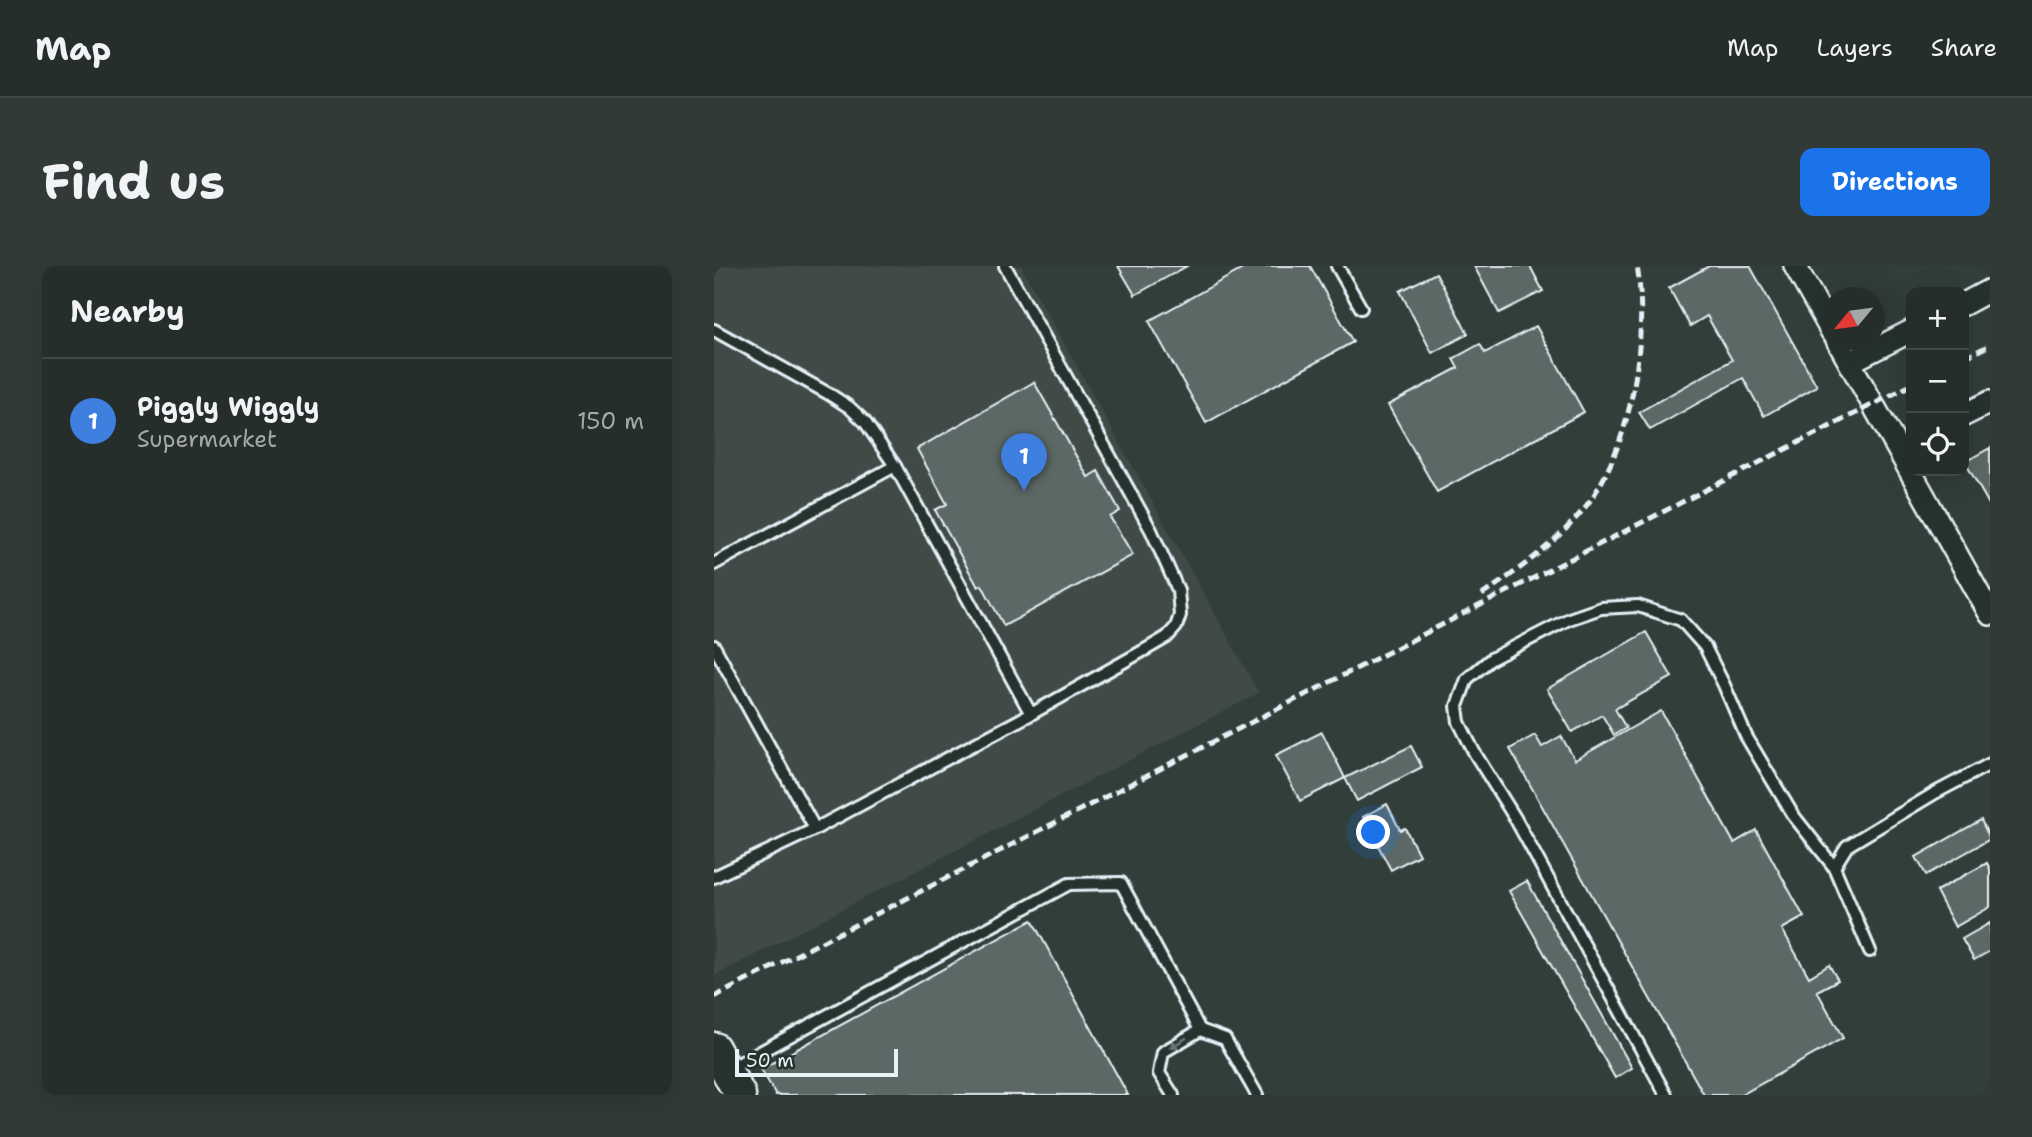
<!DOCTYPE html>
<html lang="en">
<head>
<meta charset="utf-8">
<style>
  :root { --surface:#262e2b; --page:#323a37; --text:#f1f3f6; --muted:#a4a8a9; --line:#424a47; --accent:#1a73e8 }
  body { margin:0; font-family:"Shantell Sans",sans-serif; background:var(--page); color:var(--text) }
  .controls { position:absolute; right:21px; top:21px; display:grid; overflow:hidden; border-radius:14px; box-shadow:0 7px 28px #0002 }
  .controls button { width:63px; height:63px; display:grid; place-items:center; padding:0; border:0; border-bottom:2px solid var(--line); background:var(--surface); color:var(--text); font:35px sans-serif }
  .compass { position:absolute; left:1108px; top:21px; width:63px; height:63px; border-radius:50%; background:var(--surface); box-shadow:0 7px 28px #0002; rotate:241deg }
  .scale { position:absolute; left:21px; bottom:18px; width:163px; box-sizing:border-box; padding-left:7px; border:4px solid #e8f1f8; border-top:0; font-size:19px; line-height:24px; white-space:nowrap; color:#e8f1f8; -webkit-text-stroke:5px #26332d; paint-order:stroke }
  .you { position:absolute; left:660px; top:567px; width:24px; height:24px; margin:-18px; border:5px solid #fff; border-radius:50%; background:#1a73e8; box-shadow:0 0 0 10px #1a73e833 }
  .badge { display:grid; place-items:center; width:46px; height:46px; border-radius:50%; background:var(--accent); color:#fff; font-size:23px; font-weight:700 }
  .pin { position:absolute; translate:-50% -58px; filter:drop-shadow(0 2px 4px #0008) }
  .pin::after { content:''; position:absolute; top:37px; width:24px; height:21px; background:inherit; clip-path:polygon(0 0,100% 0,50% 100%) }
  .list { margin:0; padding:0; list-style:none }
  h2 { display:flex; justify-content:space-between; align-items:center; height:91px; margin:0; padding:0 28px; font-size:30px }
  h2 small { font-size:23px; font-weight:400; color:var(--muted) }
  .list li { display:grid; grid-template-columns:46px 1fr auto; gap:21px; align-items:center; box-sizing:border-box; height:126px; padding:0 28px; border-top:2px solid var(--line) }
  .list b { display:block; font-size:26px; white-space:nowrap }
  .list p { margin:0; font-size:23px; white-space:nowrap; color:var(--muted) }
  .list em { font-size:23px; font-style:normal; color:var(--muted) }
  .icon { flex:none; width:38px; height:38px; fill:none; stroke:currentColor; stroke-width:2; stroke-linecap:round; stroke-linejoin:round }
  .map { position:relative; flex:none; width:1276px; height:829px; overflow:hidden; border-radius:14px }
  header { display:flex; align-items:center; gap:42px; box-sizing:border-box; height:98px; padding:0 35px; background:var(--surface); border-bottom:2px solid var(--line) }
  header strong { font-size:33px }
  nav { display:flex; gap:38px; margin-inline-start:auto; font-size:24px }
  .intro { display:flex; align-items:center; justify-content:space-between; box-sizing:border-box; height:168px; padding:0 42px }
  h1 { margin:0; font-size:49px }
  .button { padding:18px 32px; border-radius:14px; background:var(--accent); color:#fff; font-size:24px; font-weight:700 }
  main { display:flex; gap:42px; padding:0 42px }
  aside { flex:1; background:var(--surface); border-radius:14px; box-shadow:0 7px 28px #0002 }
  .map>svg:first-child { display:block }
  .built { fill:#3f4b46 }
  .building { fill:#5c6865; stroke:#e8f1f8; stroke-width:2 }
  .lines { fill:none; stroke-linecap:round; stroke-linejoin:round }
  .service-casing { stroke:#e8f1f8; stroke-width:16 }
  .minor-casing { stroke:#e8f1f8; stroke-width:26 }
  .secondary-casing { stroke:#e8f1f8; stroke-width:35 }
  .service { stroke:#26332d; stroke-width:10 }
  .minor { stroke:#26332d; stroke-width:21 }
  .secondary { stroke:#26332d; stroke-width:30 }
  .rail { stroke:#e8f1f8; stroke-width:5; stroke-dasharray:10 5; stroke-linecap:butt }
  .oneway { fill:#6a7674 }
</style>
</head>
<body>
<header>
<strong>Map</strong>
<nav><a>Map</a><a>Layers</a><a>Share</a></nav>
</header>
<div class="intro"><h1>Find us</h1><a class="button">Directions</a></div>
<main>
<aside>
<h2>Nearby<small></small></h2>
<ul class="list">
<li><span class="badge" style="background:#3f7fe0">1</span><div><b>Piggly Wiggly</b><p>Supermarket</p></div><em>150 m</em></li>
</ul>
</aside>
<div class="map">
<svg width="1276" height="829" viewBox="0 0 1276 829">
  <rect width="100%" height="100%" fill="#323e39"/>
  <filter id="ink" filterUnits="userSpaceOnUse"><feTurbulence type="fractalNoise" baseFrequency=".0143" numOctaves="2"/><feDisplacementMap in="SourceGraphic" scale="14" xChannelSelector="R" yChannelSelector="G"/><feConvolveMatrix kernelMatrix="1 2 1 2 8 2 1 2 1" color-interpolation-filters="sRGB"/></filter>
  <g filter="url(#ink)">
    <!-- built -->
    <path class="built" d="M0 0H307L545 427 0 710Z"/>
    <!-- building -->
    <g class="building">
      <path d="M404 0H473L421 29Z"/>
      <path d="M534 0H596L639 76 492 157 435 55Z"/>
      <path d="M760 0H816L829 25 785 47Z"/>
      <path d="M995 0H1036L1103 120 1050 150 1029 112 936 164 925 146 1018 94 993 50 976 60 955 22Z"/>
      <path d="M722 7 754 68 718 87 686 25Z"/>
      <path d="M822 60 870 146 723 226 674 139 744 102 739 93 766 78 771 87Z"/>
      <path d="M320 116 374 211 384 205 406 245 396 251 419 289 290 360 268 319 264 321 221 244 233 238 203 183Z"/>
      <path d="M1276 182V240L1251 196Z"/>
      <path d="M932 366 958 411 901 443 912 462 900 469 888 449 858 466 833 423Z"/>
      <path d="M947 445 1020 577 1042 564 1090 651 1068 663 1095 711 1115 699 1124 714 1103 725 1129 772 1027 829H990L796 483 821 469 828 481 847 470 861 494Z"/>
      <path d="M608 466 631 512 586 535 562 489Z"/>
      <path d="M697 480 708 501 643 535 631 512Z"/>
      <path d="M673 538 686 564 691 562 705 589 677 604 649 551Z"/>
      <path d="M1267 554 1276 573 1212 609 1202 591Z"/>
      <path d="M1273 597 1276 603V641L1241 661 1222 625Z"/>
      <path d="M813 615 918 802 901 812 795 625Z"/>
      <path d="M318 654 414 829H62L47 803Z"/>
      <path d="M1276 657V685L1260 694 1248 673Z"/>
    </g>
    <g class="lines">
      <defs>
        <g id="service">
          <path d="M623 0 647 42"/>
          <path d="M0 64 115 128 135 141 151 156 181 200 317 448"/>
          <path d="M0 298 181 200"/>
          <path d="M0 380 101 563"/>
          <path d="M0 611 101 563 317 448 436 381 453 371 462 361 466 349 464 324 437 264 291 0"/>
          <path d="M1156 685 1120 601 1133 580 1221 527 1276 498"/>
          <path d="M15 803 355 618 407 617 486 764"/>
          <path d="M459 829 445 807 449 786 486 764 511 773 543 829"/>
          <path d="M952 829 801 552 760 486 745 456 743 440 753 413 777 393 855 353 887 342 924 340 967 354 991 381 1010 419 1032 470 1079 549 1120 601"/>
        </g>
        <g id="minor">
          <path d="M1081 0 1118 66"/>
          <path d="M1250 38 1276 24"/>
          <path d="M1123 74 1276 348"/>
          <path d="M1136 96 1197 65"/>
          <path d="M1250 149 1276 136"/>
        </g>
        <path id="secondary" d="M0 782 26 829"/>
      </defs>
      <!-- service casing -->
      <use href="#service" class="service-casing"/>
      <!-- minor casing -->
      <use href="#minor" class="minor-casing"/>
      <!-- secondary casing -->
      <use href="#secondary" class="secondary-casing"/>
      <!-- service -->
      <use href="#service" class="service"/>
      <!-- minor -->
      <use href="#minor" class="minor"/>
      <!-- secondary -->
      <use href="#secondary" class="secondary"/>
      <!-- rail -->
      <g class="rail">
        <path d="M1250 92 1276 79"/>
        <path d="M768 329C809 301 861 264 886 219 905 185 916 147 922 107 927 71 929 36 923 0"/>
        <path d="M0 731 1197 119"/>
      </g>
    </g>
    <!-- one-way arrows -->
    <defs><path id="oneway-solid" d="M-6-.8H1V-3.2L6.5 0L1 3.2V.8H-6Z" transform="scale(1.75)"/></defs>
    <use class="oneway" href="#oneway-solid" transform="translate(464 777) rotate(149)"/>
  </g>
</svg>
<div class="controls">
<button>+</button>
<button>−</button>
<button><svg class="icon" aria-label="locate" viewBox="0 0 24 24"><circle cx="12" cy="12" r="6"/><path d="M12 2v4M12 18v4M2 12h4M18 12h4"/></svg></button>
</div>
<svg class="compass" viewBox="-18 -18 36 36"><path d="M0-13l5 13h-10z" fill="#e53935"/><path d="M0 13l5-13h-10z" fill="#a4a8a9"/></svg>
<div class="scale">50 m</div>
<div class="you"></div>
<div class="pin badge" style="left:310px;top:225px;background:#3f7fe0">1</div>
</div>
</main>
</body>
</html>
